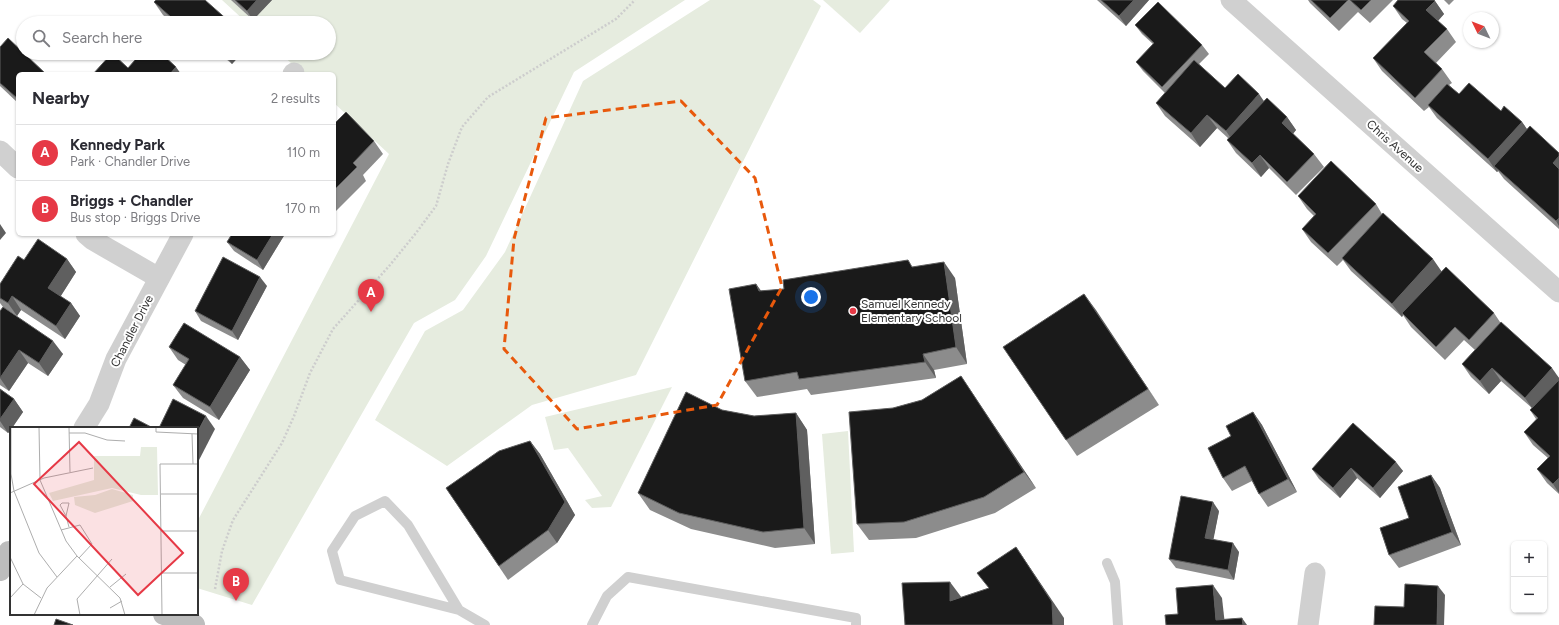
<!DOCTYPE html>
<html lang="en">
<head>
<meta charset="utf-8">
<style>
  :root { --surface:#fff; --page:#f2f2f3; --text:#2b2b33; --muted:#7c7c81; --line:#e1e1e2; --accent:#e63946 }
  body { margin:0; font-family:Figtree,sans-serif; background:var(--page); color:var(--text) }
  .controls { position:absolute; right:12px; bottom:12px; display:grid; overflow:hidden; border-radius:6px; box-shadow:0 1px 3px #0004 }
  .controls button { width:36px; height:36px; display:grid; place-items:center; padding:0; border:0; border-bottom:1px solid var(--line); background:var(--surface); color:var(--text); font:20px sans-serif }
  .compass { position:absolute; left:1463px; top:12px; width:36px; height:36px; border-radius:50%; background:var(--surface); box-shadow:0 1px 3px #0004; rotate:313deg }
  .you { position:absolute; left:811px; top:297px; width:14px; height:14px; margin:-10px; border:3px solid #fff; border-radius:50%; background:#1a73e8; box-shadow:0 0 0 6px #1a73e833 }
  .badge { display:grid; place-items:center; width:26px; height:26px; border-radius:50%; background:var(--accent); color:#fff; font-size:13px; font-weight:700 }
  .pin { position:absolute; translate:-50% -33px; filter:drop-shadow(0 1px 2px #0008) }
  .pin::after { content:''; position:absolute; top:21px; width:14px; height:12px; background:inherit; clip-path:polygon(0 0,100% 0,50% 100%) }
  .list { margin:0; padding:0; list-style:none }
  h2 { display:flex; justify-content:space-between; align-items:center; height:52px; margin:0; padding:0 16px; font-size:17px }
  h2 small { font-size:13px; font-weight:400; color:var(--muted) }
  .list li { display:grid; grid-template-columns:26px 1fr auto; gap:12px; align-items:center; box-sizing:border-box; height:56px; padding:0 16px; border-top:1px solid var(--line) }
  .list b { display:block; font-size:15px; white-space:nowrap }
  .list p { margin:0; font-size:13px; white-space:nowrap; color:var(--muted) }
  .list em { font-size:13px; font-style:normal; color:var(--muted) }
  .icon { flex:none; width:22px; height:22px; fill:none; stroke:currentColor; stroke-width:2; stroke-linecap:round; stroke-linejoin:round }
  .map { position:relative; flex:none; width:1559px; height:625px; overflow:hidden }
  .search { position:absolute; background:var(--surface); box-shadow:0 1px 3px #0004; left:16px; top:16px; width:320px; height:44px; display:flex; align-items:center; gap:10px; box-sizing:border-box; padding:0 14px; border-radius:22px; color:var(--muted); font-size:15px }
  .panel { position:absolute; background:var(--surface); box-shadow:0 1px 3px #0004; left:16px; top:72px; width:320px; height:164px; border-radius:6px }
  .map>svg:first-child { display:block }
  .green { fill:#e6ecdf }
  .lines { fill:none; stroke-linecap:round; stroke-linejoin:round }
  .path { stroke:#cdcdcd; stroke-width:2.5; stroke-dasharray:2 2; stroke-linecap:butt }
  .lane { stroke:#d0d0d0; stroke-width:10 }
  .street { stroke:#d0d0d0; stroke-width:21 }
  .secondary { stroke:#bdbdbd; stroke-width:22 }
  .wall { fill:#8c8c8c }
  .shaded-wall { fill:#5f5f5f }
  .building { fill:#1a1a1a; stroke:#5f5f5f }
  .marked { fill:none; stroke:#e8590c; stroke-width:3; stroke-dasharray:8 5; stroke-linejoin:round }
  .poi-dot { fill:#e63946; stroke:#fff; stroke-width:1.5 }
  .labels { text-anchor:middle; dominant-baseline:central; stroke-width:4; stroke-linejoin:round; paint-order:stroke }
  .street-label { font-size:12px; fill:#333; stroke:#fff }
  .poi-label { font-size:12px; fill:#333; stroke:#fff; text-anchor:start }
  .inset-road { fill:none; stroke:#adadad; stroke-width:1 }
  .view { fill:#e63946; fill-opacity:0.15; stroke:#e63946; stroke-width:2 }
  .inset-edge { fill:none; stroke:#333; stroke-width:2 }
</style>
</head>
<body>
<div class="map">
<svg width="1559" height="625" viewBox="0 0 1559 625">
  <rect width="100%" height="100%" fill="#fff"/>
  <!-- green -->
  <g class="green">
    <path d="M222 0H685L574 72 486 256 455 300 414 323 252 605 197 588V522L389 154 334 103V74H303L280 53H329V23H247Z"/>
    <path d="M710 0H813L821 6 636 375 532 405 447 466 375 420 425 331 463 310 505 252 583 81Z"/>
    <path d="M823 0H890L860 33Z"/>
    <path d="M672 387 611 507 592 508 585 500 602 496 568 448 554 450 545 417Z"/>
    <path d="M848 431 854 552 831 554 822 434Z"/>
  </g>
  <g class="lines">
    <!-- path -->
    <path class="path" d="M215 589 222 551 233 520 282 443 294 416 310 373 333 329 390 265 416 233 436 206 448 164 462 127 488 97 616 19 635 0"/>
    <!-- lane -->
    <g class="lane">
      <path d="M1107 563 1115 582 1118 625"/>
      <path d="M459 610 408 525 385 501 355 516 332 551 340 580 459 610 485 625"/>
      <path d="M592 625 607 596 628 577 856 618V625"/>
    </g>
    <!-- street -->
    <g class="street">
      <path d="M1231 0 1559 292"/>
      <path d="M293 74 294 73"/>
      <path d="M0 151 18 168"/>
      <path d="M86 234 93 240 159 278"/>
      <path d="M84 428 99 404 116 359 183 234"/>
      <path d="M1308 625 1315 573"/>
    </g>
    <!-- secondary -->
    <g class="secondary">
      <path d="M0 570 9 552"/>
      <path d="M164 614 194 625"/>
    </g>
  </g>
  <!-- wall -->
  <g class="wall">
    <path d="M231 0H272L253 20Z"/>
    <path d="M1097 0H1149L1126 26Z"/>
    <path d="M1308 0H1393L1370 23 1358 12 1339 31 1310 3Z"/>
    <path d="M1444 0H1454L1449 5Z"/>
    <path d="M1435 1 1444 14 1438 21 1447 29 1456 42 1436 63 1442 69 1452 83 1449 85 1459 94 1501 111 1522 122 1527 129 1559 153V229L1504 179 1498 171 1497 172 1437 118 1429 107 1424 111 1382 71 1373 58 1407 23 1402 19 1393 6Z"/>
    <path d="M154 2 231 23 170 21 163 15Z"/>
    <path d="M1135 25 1202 45 1209 54 1199 64 1225 88 1264 101 1287 117 1296 130 1293 134 1314 154 1324 167 1296 195 1269 168 1261 177 1236 153 1227 140 1228 138 1217 128 1200 147 1165 116 1156 103 1165 93 1143 71 1136 62 1153 44 1142 34Z"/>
    <path d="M0 47 18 74V103L0 86Z"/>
    <path d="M192 53H207L200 60Z"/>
    <path d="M219 53H242L232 64Z"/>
    <path d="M334 124 374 141 383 154 363 175 366 181 334 213Z"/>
    <path d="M1298 196 1376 204 1382 214 1442 272 1494 313 1500 322 1559 378V494L1547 483 1537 469 1548 458 1533 445 1524 432 1536 419 1530 410 1532 408 1501 381 1489 394 1471 377 1462 364 1475 350 1464 340 1445 360 1411 327 1403 315 1402 317 1351 271 1343 260 1337 266 1311 242 1302 229 1314 216 1307 209Z"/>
    <path d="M232 234H285L263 270 234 251 227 242Z"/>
    <path d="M67 259 76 272 60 297 71 303 80 316 65 339 21 310 17 316 3 307 0 303V284L24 260Z"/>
    <path d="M913 267 955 278 967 364 934 370 936 378 811 395 807 389 757 397 745 381 756 284 761 291 784 289Z"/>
    <path d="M267 286 238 340 201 321 195 311Z"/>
    <path d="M1084 294 1159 405 1077 456 1066 440Z"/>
    <path d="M0 311 63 354 48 376 28 363 9 391 0 385Z"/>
    <path d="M169 347 240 357 250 370 219 420 183 398 173 385 186 365 178 360Z"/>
    <path d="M961 376 1036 488 995 513 916 538 869 540 857 524 893 408 922 400Z"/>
    <path d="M0 389 14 399 23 412 12 428H11V430L8 433 0 427Z"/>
    <path d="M722 410 754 416 796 413 807 430 815 544 775 548 691 529 650 510 638 493Z"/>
    <path d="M1253 412 1262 425 1297 492 1268 507 1259 494 1252 481 1232 491 1223 478 1231 436Z"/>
    <path d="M1353 423 1403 471 1380 498 1357 478 1340 498 1319 479 1312 469Z"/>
    <path d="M530 441 540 454 575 515 557 543 508 580 446 488Z"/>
    <path d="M1431 475 1440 488 1461 545 1399 568 1389 555Z"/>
    <path d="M1219 511 1213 539 1239 552 1234 580 1176 568 1169 559Z"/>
  </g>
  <!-- shaded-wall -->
  <g class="shaded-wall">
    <path d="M257 0H272L253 20 247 11Z"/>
    <path d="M1134 0H1149L1126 26 1119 16Z"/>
    <path d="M1435 1 1444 14 1436 23 1426 10Z"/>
    <path d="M195 53H207L200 60Z"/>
    <path d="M224 53H242L232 64Z"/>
    <path d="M176 67 181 74H170Z"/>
    <path d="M1259 94 1268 107 1235 144 1226 131Z"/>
    <path d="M1207 115 1217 128 1200 147 1191 133Z"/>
    <path d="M1287 117 1296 130 1291 136 1282 123Z"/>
    <path d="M1522 122 1531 135 1494 166 1498 171 1497 172 1488 159Z"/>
    <path d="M1260 155 1269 168 1261 177 1252 163Z"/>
    <path d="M1559 156V172L1553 163Z"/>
    <path d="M1559 218V226L1556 221Z"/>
    <path d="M0 224 6 233 0 240Z"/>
    <path d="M273 234H285L263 270 257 260Z"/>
    <path d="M67 259 76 272 57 302 48 288Z"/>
    <path d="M1433 259 1442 272 1402 313 1403 315 1402 317 1392 304Z"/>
    <path d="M944 262 955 278 967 364 956 347Z"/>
    <path d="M260 277 267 286 238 340 232 331Z"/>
    <path d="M756 284 768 300 759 291Z"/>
    <path d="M1084 294 1096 310 1159 405 1148 389Z"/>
    <path d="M12 296 21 310 17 316 8 303Z"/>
    <path d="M71 303 80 316 65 339 56 326Z"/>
    <path d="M53 341 63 354 48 376 39 363Z"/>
    <path d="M19 350 28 363 9 391 0 378Z"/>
    <path d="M923 354 934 370 936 378 925 362Z"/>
    <path d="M240 357 250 370 219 420 210 407Z"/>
    <path d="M1492 368 1501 381 1489 394 1480 381Z"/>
    <path d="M1552 368 1559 378V383L1534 411 1525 398Z"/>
    <path d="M961 376 972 393 1036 488 1024 472Z"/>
    <path d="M14 399 23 412 12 428H11V430L8 433 0 421V419Z"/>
    <path d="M1253 412 1262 425 1297 492 1288 479Z"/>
    <path d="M796 413 807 430 815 544 804 528Z"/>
    <path d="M206 416 215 429 197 464V433Z"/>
    <path d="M530 441 540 454 575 515 557 543 548 530Z"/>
    <path d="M1396 462 1403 471 1380 498 1373 488Z"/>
    <path d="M1351 468 1357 478 1340 498 1333 488Z"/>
    <path d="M1431 475 1440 488 1461 545 1452 532Z"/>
    <path d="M1559 478V493L1553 484Z"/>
    <path d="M1213 502 1219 511 1212 547 1205 538Z"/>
    <path d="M1233 543 1239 552 1234 580 1228 570Z"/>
    <path d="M1016 547 1064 618V625H1053Z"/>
    <path d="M950 582 962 598 950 601Z"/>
    <path d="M1213 585 1222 598 1225 625 1216 620Z"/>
    <path d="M1438 586 1445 595 1444 625H1437Z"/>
    <path d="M1242 618 1247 625H1243Z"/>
  </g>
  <!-- building -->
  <g class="building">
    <path d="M156 0H205L231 23H168L172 18 154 2Z"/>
    <path d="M235 0H257L247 11Z"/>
    <path d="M1101 0H1134L1119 16Z"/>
    <path d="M1311 0H1348L1330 18Z"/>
    <path d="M1350 0H1371L1361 10Z"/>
    <path d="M1398 0H1434L1435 1 1426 10 1447 29 1424 52 1442 69 1415 98 1373 58 1409 21 1393 6Z"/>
    <path d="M1158 2 1202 45 1162 87 1136 62 1154 43 1135 25Z"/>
    <path d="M8 38 46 74H18V99L0 83V47Z"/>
    <path d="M112 53 128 68 141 53H161L176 67 170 74H93Z"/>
    <path d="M1194 60 1225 88 1238 74 1259 94 1226 131 1207 115 1191 133 1156 103Z"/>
    <path d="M1469 83 1501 111 1504 106 1522 122 1488 159 1428 105 1447 84 1459 94Z"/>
    <path d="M1267 98 1287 117 1282 123 1314 154 1287 182 1260 155 1252 163 1227 140Z"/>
    <path d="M346 112 374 141 353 163 357 167 334 190V124Z"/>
    <path d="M1530 126 1559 153V156L1553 163 1559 169V218L1556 221 1494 166Z"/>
    <path d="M1331 161 1376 204 1328 253 1302 229 1316 214 1298 196Z"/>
    <path d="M1383 213 1433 259 1392 304 1342 258Z"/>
    <path d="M232 234H273L257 260 227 242Z"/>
    <path d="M38 239 67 259 48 288 71 303 56 326 12 296 8 303 0 298V284L18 256 24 260Z"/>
    <path d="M223 257 260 277 232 331 195 311Z"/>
    <path d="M908 260 912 267 944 262 956 347 923 354 925 362 799 379 797 372 745 381 729 289 756 284 759 291 784 289 783 280Z"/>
    <path d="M1446 267 1494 313 1469 340 1455 327 1436 347 1402 313Z"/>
    <path d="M1084 294 1148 389 1066 440 1003 347Z"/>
    <path d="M3 307 53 341 39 363 19 350 0 378V311Z"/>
    <path d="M1501 322 1552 368 1525 398 1492 368 1480 381 1462 364Z"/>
    <path d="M184 323 240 357 210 407 173 385 189 359 169 347Z"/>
    <path d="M961 376 1024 472 984 497 904 522 857 524 849 412 893 408 922 400Z"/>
    <path d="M1559 380V478L1553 484 1537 469 1550 456 1524 432 1538 418 1530 410Z"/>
    <path d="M0 389 14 399 0 419Z"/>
    <path d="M686 392 722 410 754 416 796 413 804 528 763 532 679 513 638 493Z"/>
    <path d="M173 399 206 416 197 433V428H159Z"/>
    <path d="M1253 412 1288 479 1259 494 1245 466 1223 478 1208 448 1231 436 1226 426Z"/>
    <path d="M134 418 153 428H129Z"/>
    <path d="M1353 423 1396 462 1373 488 1351 468 1333 488 1312 469Z"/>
    <path d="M530 441 565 502 548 530 499 566 446 488 499 451Z"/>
    <path d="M1431 475 1452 532 1389 555 1380 528 1409 518 1398 487Z"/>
    <path d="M1181 496 1213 502 1205 538 1233 543 1228 570 1169 559Z"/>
    <path d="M1016 547 1052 602 1053 625H905L902 583 950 582V601L989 588 977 573Z"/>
    <path d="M1405 584 1438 586 1437 625H1374L1375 606 1404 607Z"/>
    <path d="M1213 585 1216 620 1242 618 1243 625H1166L1165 615 1178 614 1176 588Z"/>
    <path d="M56 619 73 625H54Z"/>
  </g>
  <!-- marked area -->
  <path class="marked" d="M681 101 755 178 782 287 717 405 577 429 504 349 514 239 546 118Z"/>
  <!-- markers -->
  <circle class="poi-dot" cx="853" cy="311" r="4"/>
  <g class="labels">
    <!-- street labels -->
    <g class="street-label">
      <text transform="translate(1395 146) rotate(42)">Chris Avenue</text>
      <text transform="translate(132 331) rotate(-63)">Chandler Drive</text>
    </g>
    <!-- poi labels -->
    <g class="poi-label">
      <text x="861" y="304">Samuel Kennedy<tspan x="861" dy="14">Elementary School</tspan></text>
    </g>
  </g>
  <!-- overview -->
  <g transform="translate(10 427)">
    <rect width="188" height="188" fill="#fff"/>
    <path d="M131 20H147L148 68H131L102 61 43 74 39 66 84 53V29H130ZM102 62 123 68V74L85 86 65 78 64 70 85 68Z" fill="#e6ecdf"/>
    <path class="inset-road" d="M1 0V47L4 64 29 126 47 150M29 0 30 53 56 114 67 129 110 171 115 188M59 0 60 45M146 0V5L188 7M59 6H75L97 13 115 14M182 7 183 37M0 66 34 51 83 41M151 67H188M56 89 50 78 52 76H59L56 89 59 100M51 103 70 98 82 117 69 131M151 104H188M0 130 13 157 31 171M152 146H188M188 146V169M100 160 116 147M0 171 13 157M100 181 112 174M24 188 37 161 67 129M70 188 67 172 102 132M152 188 150 37H188"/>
    <path class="view" d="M69 15 173 126 128 168 24 57Z"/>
    <rect width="188" height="188" class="inset-edge"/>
  </g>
</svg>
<div class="controls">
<button>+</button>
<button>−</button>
</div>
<svg class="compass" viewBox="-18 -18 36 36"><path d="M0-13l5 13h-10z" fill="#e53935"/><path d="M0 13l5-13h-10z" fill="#7c7c81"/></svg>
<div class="you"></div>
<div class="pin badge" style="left:371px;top:312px">A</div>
<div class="pin badge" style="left:236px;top:601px">B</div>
<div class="search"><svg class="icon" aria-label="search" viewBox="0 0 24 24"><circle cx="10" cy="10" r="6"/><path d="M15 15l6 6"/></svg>Search here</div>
<section class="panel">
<h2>Nearby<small>2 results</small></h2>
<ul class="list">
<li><span class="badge">A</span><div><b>Kennedy Park</b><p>Park · Chandler Drive</p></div><em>110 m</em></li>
<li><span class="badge">B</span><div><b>Briggs + Chandler</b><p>Bus stop · Briggs Drive</p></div><em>170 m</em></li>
</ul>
</section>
</div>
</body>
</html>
